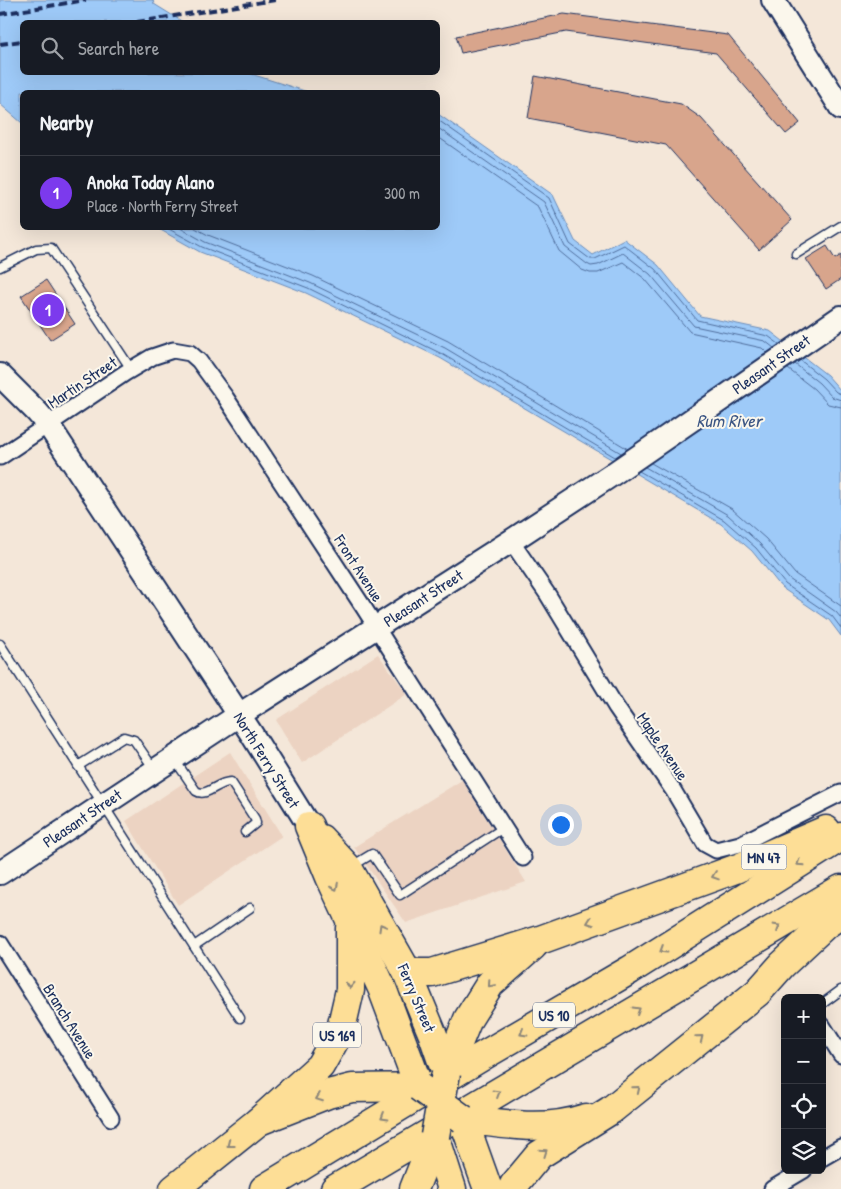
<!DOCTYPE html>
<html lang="en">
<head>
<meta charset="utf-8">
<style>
  :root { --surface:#171b24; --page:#20242c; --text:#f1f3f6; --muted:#9ea1a6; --line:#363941; --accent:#7c3aed }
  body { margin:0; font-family:"Patrick Hand",sans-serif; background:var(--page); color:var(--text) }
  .controls { position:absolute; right:15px; bottom:15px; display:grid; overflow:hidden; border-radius:8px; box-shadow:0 5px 20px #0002 }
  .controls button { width:45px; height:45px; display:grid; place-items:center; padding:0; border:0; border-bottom:1px solid var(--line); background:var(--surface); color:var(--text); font:25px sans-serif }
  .you { position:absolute; left:560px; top:824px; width:18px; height:18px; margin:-12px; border:4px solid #fff; border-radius:50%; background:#1a73e8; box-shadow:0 0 0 8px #1a73e833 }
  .badge { display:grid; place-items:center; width:32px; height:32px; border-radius:50%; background:var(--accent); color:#fff; font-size:16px; font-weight:700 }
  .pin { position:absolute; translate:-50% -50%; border:2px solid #fff; box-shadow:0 1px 5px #0006 }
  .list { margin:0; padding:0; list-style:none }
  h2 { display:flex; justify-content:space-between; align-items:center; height:65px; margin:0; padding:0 20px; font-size:21px }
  h2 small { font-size:16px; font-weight:400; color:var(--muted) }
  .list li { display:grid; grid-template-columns:32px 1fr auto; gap:15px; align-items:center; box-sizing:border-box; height:75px; padding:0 20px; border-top:1px solid var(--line) }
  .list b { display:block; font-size:19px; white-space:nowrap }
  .list p { margin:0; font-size:16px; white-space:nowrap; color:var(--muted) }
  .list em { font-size:16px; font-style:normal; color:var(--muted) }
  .icon { flex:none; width:28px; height:28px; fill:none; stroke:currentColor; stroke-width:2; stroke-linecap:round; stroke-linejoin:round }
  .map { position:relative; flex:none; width:841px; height:1189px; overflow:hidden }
  .search { position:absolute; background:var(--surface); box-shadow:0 5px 20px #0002; left:20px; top:20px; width:420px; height:55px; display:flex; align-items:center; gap:12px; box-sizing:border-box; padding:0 18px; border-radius:8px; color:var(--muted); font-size:19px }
  .panel { position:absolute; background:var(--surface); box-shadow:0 5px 20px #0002; left:20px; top:90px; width:420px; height:140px; border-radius:8px }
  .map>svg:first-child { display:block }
  .built { fill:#ecd3c2 }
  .water { fill:#9ecaf8; stroke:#6a8cba }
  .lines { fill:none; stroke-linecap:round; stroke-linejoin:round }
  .shore { stroke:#4f6d9c; stroke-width:1 }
  .building { fill:#d8a58c; stroke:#1b2f5e }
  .lane-casing { stroke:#1b2f5e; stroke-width:11 }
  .street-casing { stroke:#1b2f5e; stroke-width:19 }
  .secondary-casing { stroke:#1b2f5e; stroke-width:26 }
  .highway-casing { stroke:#1b2f5e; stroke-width:31 }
  .lane { stroke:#fbf7ec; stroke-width:8 }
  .street { stroke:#fbf7ec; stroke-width:15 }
  .secondary { stroke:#fbf7ec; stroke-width:22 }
  .highway { stroke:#fdde96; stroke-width:28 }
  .rail { stroke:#1b2f5e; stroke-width:4; stroke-dasharray:8 4; stroke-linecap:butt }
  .highway-bridge-casing { stroke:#1b2f5e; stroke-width:31; stroke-linecap:butt }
  .highway-bridge { stroke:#fdde96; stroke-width:28 }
  .oneway { stroke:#8c867a }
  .labels { text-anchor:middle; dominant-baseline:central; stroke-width:4; stroke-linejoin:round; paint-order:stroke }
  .shield { fill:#fbf7ec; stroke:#5e6b89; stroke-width:1 }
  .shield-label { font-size:15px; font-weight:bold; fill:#1b2f5e }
  .street-label { font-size:16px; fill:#1b2f5e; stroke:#fbf7ec }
  .water-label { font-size:18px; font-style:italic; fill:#3c5684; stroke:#fbf7ec }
</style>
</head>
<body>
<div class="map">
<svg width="841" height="1189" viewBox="0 0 841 1189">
  <rect width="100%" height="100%" fill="#f4e7d9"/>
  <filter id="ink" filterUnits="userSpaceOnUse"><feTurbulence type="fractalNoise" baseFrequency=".02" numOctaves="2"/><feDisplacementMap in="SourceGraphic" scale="10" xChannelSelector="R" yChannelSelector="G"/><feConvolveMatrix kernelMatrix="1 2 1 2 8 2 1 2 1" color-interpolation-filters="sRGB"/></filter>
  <g filter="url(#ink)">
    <!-- built -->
    <g class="built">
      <path d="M378 654 407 694 302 763 276 720Z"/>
      <path d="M230 752 282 836 178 905 126 821Z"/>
      <path d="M462 780 526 882 406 923 354 847Z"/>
    </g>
    <!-- water -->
    <g class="water">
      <path d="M0 0H153L154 4 183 22H22V72L248 73 308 92H22V123L0 104Z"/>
      <path d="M438 114 553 195 575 241 593 255 624 239 658 265 700 316 770 331 827 375 841 391V636L829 620 782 588 752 551 721 524 440 358 306 293 200 252 157 228H438Z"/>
    </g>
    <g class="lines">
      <!-- shore -->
      <g class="shore">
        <path d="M438 120 549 198 570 244 590 259H595L624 245 655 269 697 320 768 336 779 344"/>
        <path d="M438 128 544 202 565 247 587 264 591 266 598 265 623 253 650 274 694 326 765 341 774 348"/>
        <path d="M438 137 538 207 559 251 582 270 590 273H598L623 262 645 279 690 332 762 348 767 353"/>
        <path d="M167 228 202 247 308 288 442 354 615 457"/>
        <path d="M180 228 205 242 310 283 445 348 621 453"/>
        <path d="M195 228 208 235 313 276 448 341 628 449"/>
        <path d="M800 360 824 379 836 392 841 394"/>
        <path d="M795 364 819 383 832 397 841 400"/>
        <path d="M788 369 814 389 828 404 841 407"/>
        <path d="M651 463 732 509 766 539 795 574 841 606"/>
        <path d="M645 467 728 515 760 544 789 579 836 612 841 618"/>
        <path d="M639 471 724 520 756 548 785 584 832 616 841 628"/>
      </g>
    </g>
    <!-- building -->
    <g class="building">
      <path d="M564 14 728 35 800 123 786 134 716 53 566 32 461 53 456 36Z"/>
      <path d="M535 76 681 104 701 118 792 220 759 250 666 145 528 118Z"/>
      <path d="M827 246 835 259 841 255V279L826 289 806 259Z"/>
      <path d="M46 280 75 324 50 340 21 296Z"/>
    </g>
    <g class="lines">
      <defs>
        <g id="lane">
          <path d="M796 254 841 226"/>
          <path d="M0 267 36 249 51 248 131 369"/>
          <path d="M0 644 240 1018"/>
          <path d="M175 760 196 791C207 798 218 781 231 782L255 819 256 823 245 832"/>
          <path d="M78 766 124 737 134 740 154 769"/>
          <path d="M352 866 372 854 400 895 503 828"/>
          <path d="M194 946 250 908"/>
          <path d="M822 1004 841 990"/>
        </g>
        <g id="street">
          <path d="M0 457 125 373 152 357 173 350 190 353 199 361 226 398 364 608 523 858"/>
          <path d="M511 541 548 595 616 707 673 790 705 844 716 850 740 844 841 793"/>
          <path d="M0 943 111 1118"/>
          <path d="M822 1025 841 1055"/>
          <path d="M822 1158 841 1147"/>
          <path d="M772 1189 804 1170"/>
        </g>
        <g id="secondary">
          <path d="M773 0 841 108"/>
          <path d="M0 375 37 412 49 426 251 733 309 826"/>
          <path d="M0 873 239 715 511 541 610 476 841 317"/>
        </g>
        <g id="highway">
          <path d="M321 839 348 868 406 970 433 1035 446 1073"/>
          <path d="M406 970 417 973H432L540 940 738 868 826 830"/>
          <path d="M446 1073 468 1019 490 984 533 946"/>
          <path d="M259 1121 328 1094 352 1088 419 1087 382 988 330 877 309 826"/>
          <path d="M435 1136 452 1189"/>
          <path d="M174 1189 259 1121 320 1066 341 1029 350 990V928"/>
          <path d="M264 1189 486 1054 630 970 841 837"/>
          <path d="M335 1189 841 889"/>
          <path d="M414 1189 435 1136"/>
          <path d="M488 1189 463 1119C506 1124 543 1132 586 1118"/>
          <path d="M512 1189 514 1185 539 1155 611 1110 758 992 782 965 825 925 841 914"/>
        </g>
      </defs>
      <!-- lane casing -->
      <use href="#lane" class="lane-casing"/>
      <!-- street casing -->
      <use href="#street" class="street-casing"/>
      <!-- secondary casing -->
      <use href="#secondary" class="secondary-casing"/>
      <!-- highway casing -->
      <use href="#highway" class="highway-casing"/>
      <!-- lane -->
      <use href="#lane" class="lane"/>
      <!-- street -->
      <use href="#street" class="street"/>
      <!-- secondary -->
      <use href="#secondary" class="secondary"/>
      <!-- highway -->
      <use href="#highway" class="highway"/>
      <!-- rail -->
      <g class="rail">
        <path d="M0 14 86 0"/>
        <path d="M137 22 275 0"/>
        <path d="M0 44 22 41"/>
      </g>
      <defs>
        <g id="highway-bridge">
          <path d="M419 1087 463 1119"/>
          <path d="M435 1136 446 1073"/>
        </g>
      </defs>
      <!-- highway-bridge casing -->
      <use href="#highway-bridge" class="highway-bridge-casing"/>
      <!-- highway-bridge -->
      <use href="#highway-bridge" class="highway-bridge"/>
    </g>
    <!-- one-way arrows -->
    <defs><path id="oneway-chevron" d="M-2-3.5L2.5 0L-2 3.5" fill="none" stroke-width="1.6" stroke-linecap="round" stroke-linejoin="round" transform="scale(1.25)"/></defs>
    <g class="oneway">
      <use href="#oneway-chevron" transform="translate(800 863) rotate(147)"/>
      <use href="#oneway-chevron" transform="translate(715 876) rotate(161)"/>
      <use href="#oneway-chevron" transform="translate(335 887) rotate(64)"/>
      <use href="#oneway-chevron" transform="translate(590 922) rotate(160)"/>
      <use href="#oneway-chevron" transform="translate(382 927) rotate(-120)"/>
      <use href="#oneway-chevron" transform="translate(777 927) rotate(-31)"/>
      <use href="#oneway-chevron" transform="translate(663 950) rotate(148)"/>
      <use href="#oneway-chevron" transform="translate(491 984) rotate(131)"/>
      <use href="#oneway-chevron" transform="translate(350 985) rotate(93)"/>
      <use href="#oneway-chevron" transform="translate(637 1010) rotate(-31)"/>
      <use href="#oneway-chevron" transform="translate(523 1033) rotate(150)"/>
      <use href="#oneway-chevron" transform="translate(700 1038) rotate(-39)"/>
      <use href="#oneway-chevron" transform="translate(637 1089) rotate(-39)"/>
      <use href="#oneway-chevron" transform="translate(497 1093) rotate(-31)"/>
      <use href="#oneway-chevron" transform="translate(319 1098) rotate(159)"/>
      <use href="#oneway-chevron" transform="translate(384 1117) rotate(149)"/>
      <use href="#oneway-chevron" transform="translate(230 1144) rotate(142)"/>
      <use href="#oneway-chevron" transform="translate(544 1152) rotate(-35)"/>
    </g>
  </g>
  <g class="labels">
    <!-- shield labels -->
    <g class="shield">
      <rect x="741.5" y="844.5" width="45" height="25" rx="4"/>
      <rect x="533" y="1002.5" width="42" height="25" rx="4"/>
      <rect x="313" y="1022.5" width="48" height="25" rx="4"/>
    </g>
    <g class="shield-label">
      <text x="764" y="857">MN 47</text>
      <text x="554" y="1015">US 10</text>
      <text x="337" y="1035">US 169</text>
    </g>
    <!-- street labels -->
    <g class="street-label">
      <text transform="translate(771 364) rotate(-35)">Pleasant Street</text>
      <text transform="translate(82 382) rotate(-34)">Martin Street</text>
      <text transform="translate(359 568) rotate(57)">Front Avenue</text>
      <text transform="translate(423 598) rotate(-33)">Pleasant Street</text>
      <text transform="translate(663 746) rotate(56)">Maple Avenue</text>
      <text transform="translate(267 760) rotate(58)">North Ferry Street</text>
      <text transform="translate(82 818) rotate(-34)">Pleasant Street</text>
      <text transform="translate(417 998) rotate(67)">Ferry Street</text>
      <text transform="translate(70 1021) rotate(58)">Branch Avenue</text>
    </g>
    <!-- water labels -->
    <g class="water-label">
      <text x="729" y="420">Rum River</text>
    </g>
  </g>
</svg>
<div class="controls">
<button>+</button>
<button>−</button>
<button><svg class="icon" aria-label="locate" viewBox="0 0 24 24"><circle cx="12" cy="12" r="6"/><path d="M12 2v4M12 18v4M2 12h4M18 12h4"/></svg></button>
<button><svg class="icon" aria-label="layers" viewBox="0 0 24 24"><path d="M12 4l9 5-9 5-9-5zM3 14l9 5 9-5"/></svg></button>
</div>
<div class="you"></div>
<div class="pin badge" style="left:48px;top:310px">1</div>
<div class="search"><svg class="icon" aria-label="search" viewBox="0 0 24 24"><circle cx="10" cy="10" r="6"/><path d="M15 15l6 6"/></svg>Search here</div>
<section class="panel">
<h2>Nearby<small></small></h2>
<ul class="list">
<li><span class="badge">1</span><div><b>Anoka Today Alano</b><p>Place · North Ferry Street</p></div><em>300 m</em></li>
</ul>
</section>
</div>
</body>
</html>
